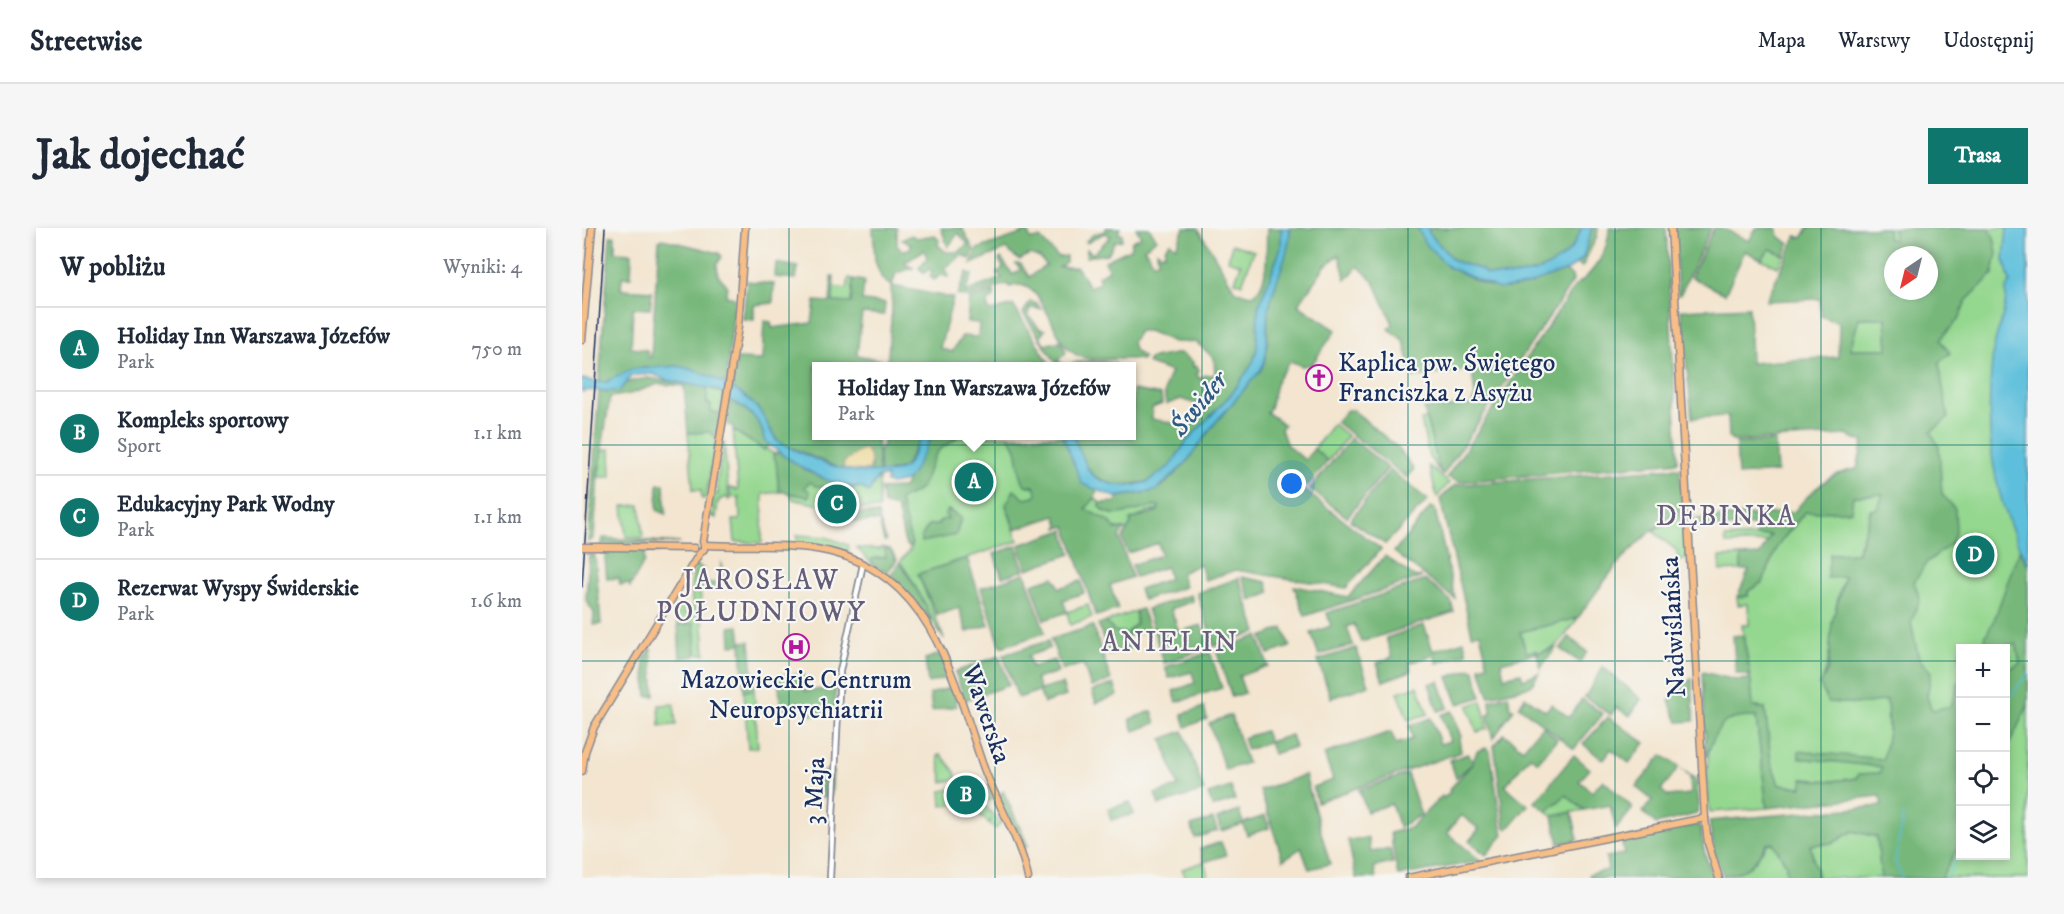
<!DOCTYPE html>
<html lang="pl">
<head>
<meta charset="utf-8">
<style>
  :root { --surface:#fff; --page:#f6f6f7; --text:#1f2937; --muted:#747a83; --line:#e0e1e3; --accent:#0f766e }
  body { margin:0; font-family:"IM FELL DW Pica",serif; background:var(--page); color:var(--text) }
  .controls { position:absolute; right:18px; bottom:18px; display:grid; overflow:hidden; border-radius:0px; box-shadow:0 3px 9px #0003 }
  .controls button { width:54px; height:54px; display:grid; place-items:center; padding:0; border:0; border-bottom:2px solid var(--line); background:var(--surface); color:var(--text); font:30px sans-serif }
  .compass { position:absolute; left:1302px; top:18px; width:54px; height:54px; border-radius:50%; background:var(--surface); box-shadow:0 3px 9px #0003; rotate:215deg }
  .you { position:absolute; left:710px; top:256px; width:21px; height:21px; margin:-15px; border:4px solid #fff; border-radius:50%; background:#1a73e8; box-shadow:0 0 0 9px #1a73e833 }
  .badge { display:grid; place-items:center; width:39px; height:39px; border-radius:50%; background:var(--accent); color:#fff; font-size:20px; font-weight:700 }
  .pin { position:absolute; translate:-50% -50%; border:3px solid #fff; box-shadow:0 2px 6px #0006 }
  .popup { position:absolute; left:230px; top:134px; width:324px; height:78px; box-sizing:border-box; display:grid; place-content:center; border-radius:0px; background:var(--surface); filter:drop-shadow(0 2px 4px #0005); font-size:20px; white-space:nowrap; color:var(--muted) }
  .popup b { font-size:22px; color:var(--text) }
  .popup::after { content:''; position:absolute; left:50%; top:100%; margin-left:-12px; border:12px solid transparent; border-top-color:var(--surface) }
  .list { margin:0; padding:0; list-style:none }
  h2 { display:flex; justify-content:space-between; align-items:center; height:78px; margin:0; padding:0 24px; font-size:26px }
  h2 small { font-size:20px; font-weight:400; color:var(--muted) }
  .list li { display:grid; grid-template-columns:39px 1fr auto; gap:18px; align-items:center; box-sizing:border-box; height:84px; padding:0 24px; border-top:2px solid var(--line) }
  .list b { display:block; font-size:22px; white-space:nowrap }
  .list p { margin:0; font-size:20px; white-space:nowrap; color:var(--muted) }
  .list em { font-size:20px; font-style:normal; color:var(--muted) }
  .icon { flex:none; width:33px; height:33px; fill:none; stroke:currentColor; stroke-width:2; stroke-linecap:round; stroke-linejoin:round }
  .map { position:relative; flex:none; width:1446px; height:650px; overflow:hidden; border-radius:0px }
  header { display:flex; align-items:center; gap:36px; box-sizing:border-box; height:84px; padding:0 30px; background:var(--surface); border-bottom:2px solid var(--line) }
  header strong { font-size:28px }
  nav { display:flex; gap:33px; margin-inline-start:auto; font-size:21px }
  .intro { display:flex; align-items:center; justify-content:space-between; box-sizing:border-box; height:144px; padding:0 36px }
  h1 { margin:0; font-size:42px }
  .button { padding:15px 27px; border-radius:0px; background:var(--accent); color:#fff; font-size:21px; font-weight:700 }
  main { display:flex; gap:36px; padding:0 36px }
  aside { flex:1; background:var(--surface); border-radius:0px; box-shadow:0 3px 9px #0003 }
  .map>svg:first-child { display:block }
  .green { fill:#94d78f; stroke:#588376; stroke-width:1.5; fill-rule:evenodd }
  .forest { fill:#77b87a; stroke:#49746c; stroke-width:1.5; fill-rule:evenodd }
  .sand { fill:#eeda9e; stroke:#84847e; stroke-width:1.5 }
  .water { fill:#5dbfdb; stroke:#3c779c; stroke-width:1.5 }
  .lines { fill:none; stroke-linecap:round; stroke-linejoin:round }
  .stream { stroke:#5dbfdb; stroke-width:1.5 }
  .minor-casing { stroke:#878a96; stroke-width:8 }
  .major-casing { stroke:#878a96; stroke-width:9 }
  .minor { stroke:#fff; stroke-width:4.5 }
  .major { stroke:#f7be87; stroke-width:6 }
  .rail { stroke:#1b2f5e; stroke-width:1.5 }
  .major-bridge-casing { stroke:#878a96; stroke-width:9; stroke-linecap:butt }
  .major-bridge { stroke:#f7be87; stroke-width:6 }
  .grid { fill:none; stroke:#0f766e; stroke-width:1.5; stroke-opacity:0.55 }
  .labels { text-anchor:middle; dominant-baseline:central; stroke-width:4.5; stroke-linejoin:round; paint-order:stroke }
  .poi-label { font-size:26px; fill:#1b2f5e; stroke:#f6f6f2; text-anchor:start }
  .street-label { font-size:26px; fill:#1b2f5e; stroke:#f6f6f2 }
  .water-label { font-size:27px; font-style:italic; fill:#2f5a84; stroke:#f6f6f2 }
  .quarter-label { font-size:28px; letter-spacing:1.5px; fill:#665d79; stroke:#f6f6f2 }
</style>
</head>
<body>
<header>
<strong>Streetwise</strong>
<nav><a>Mapa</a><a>Warstwy</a><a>Udostępnij</a></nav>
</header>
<div class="intro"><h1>Jak dojechać</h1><a class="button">Trasa</a></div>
<main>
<aside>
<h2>W pobliżu<small>Wyniki: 4</small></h2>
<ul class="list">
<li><span class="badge">A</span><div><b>Holiday Inn Warszawa Józefów</b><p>Park</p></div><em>750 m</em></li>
<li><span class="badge">B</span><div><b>Kompleks sportowy</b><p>Sport</p></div><em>1.1 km</em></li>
<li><span class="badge">C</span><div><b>Edukacyjny Park Wodny</b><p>Park</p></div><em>1.1 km</em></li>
<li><span class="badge">D</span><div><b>Rezerwat Wyspy Świderskie</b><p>Park</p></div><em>1.6 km</em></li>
</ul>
</aside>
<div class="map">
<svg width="1446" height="650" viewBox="0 0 1446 650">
  <rect width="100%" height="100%" fill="#f6f6f2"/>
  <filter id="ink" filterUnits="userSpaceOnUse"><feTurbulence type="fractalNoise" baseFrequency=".0167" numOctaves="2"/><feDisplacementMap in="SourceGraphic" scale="12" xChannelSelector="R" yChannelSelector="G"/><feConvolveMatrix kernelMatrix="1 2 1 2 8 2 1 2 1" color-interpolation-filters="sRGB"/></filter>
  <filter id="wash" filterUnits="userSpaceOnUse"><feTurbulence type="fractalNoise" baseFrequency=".008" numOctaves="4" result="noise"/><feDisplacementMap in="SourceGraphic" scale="24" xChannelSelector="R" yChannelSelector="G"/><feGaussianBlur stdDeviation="1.35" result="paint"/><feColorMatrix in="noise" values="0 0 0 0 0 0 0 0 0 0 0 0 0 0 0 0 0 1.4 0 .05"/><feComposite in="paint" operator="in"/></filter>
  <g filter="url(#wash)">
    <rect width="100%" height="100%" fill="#f3e5cf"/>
    <!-- green -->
    <g class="green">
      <path d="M1298 0H1446V650H1311L1300 539 1298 545 1276 546 1275 550 1250 553 1221 551 1220 559 1197 557 1189 533 1183 480 1171 479 1160 397H1167L1166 376 1156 377 1155 369 1166 368V363L1181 354 1196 317 1223 284 1268 283 1271 268 1302 266 1296 281 1288 282C1283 313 1265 337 1257 366 1248 396 1252 429 1238 457L1247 474 1279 476 1305 472 1306 506 1311 496 1308 140 1305 104 1306 121H1268L1277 90H1304L1305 103 1311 63H1347V27H1311V63ZM1378 421H1424V628H1378Z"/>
      <path d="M650 16 672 23 660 56 653 53 659 36 646 32Z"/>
      <path d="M1188 21 1202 27 1196 39 1179 31Z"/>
      <path d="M267 50 271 51 269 76 251 74V59L265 61Z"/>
      <path d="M125 159 142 166 138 185 129 184 125 175Z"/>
      <path d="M844 191 858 244 847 229 839 192Z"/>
      <path d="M751 196 766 208 746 233 732 221Z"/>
      <path d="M151 202 182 222 184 220C186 223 190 224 192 226 198 235 192 254 199 264L181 266 180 315 153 314 151 292H158L157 269 149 270 148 260 156 262Z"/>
      <path d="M128 204 134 210 124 270 120 271 119 262H111L106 205Z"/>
      <path d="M376 208H426C439 221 437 242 445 258H452L455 265 453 269 443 271 435 265 424 277 436 313 336 346 362 411C344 387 337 358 318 334L330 319 317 271C353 263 339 241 357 222 363 216 371 215 376 208Z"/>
      <path d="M142 213 147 272 143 269 136 273 134 290 129 288 132 266H136L135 252Z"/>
      <path d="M28 221 29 249H16L21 222Z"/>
      <path d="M847 238 867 255 855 269Z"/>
      <path d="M226 243 271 261 278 259 287 264 297 249V281L253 280 210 271 209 266Z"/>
      <path d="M513 270 530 286 577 278 576 282 566 284 548 293 549 296 545 303 534 301 528 294 503 281Z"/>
      <path d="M58 277 61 310 44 309 41 278Z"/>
      <path d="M1102 284 1105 329 1103 332 1096 333 1095 323 1071 303Z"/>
      <path d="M215 307 244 309 266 317 267 326 215 315Z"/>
      <path d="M1190 307 1186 314 1144 316 1143 310Z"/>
      <path d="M300 319 308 321 315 331 305 344 314 333 304 329 291 331V337L275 320 299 321Z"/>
      <path d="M1159 328V342L1138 343V329Z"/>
      <path d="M139 333 141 357 118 360 123 426H114L112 396 96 397 94 381 101 370 102 386H111L109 357 114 337 121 341 119 342 121 355H138Z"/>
      <path d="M506 377 510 389 488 397 485 384Z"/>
      <path d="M554 383V396L545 405C535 406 528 402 524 394Z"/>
      <path d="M996 390C980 412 974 427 944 424L938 404Z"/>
      <path d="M836 458 846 486 826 492 816 464Z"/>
      <path d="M172 462 176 519 166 520 162 463Z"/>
      <path d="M900 473 905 501 895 504 886 478Z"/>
      <path d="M92 476 94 497 78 498 77 477Z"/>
      <path d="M1150 489H1174L1185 580 1129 584 1127 582C1125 552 1118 506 1150 489Z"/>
      <path d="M359 526 373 544 375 551 361 554 356 528Z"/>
      <path d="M402 555 411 572 360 578 359 563Z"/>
      <path d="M984 567 1002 582 971 588 965 583Z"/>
      <path d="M400 575 419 595 414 601 407 595 410 591 406 595 393 582Z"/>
      <path d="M1271 603 1295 609 1299 650H1236L1228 617 1251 615Z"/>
      <path d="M1191 615 1204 636 1205 650H1142L1141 647C1167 644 1171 638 1185 616Z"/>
      <path d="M622 634 627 650H604L600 641Z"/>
    </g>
    <!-- forest -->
    <g class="forest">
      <path d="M291 0H315V18L320 22 328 21 329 16 320 12 329 7 335 10 352 7 357 12 356 17 364 24H377L386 16 376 5 366 19 359 0H380L392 22 388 31 380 27 362 41 367 46 366 49 359 47 352 52 348 48 350 43 348 41 342 45 337 40 345 30 342 22 326 33H323V36L331 40 314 45 310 58 371 70 358 120 370 124 380 108 396 109 397 95 385 94 387 71 412 63V69L405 75 406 81 409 83 431 77 469 138H305L310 81 309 58 300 51 293 33Z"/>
      <path d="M441 0H446L448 11 458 10 476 29 484 28V34L477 39H495L507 59 518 55 516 48 527 42 523 33 548 21 550 13 559 9 554 0H567L575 11 562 20 572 35 576 32 575 23 579 26 583 25V20L588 14 594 19 602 0H616L654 64 671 67C689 54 683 20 685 0H699V20L676 80 675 120 671 135 651 164 605 213 588 238 565 254 534 258 510 247 500 230 491 208H550L551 162 579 167 580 176 570 180V191L605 198 624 179 599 171 585 176C580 167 584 154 589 144L565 135 567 131 598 125 611 134V139L615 138 617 142 615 147 618 151 623 147H633L632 130 614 114H592L566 103H557L550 114 552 122 562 130 560 132C535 127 505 140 485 120 470 104 457 45 428 59L425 56 386 69 375 67 385 44 390 47 383 64 420 50 415 45 421 40 417 32 419 30 431 47 439 42 434 36H439L447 49 464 37 458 30 448 26 437 32 424 21 389 36 395 21 442 5Z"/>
      <path d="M524 0H538L536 6H540V12L533 13 526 26 504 29 505 21 511 26 529 8 522 5 505 15 504 13 512 6 524 3Z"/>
      <path d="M708 0H836C846 26 896 62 925 60 945 59 962 48 982 42L990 48 991 53 861 247 858 244 842 181 889 177 893 168 890 142 831 149 822 113 807 101 811 96 792 54 776 38 764 52 757 27 743 38 716 77 754 102 730 136 720 138 708 133 695 152 688 180 685 184 702 197 699 201 704 216 723 232 732 221 746 233 725 258 719 254 717 258 799 321 764 360 654 342 623 352 618 336 599 345 603 359 561 372 557 361 587 351 584 339 553 349 550 337 579 327 576 315 546 325 540 310 549 296 548 292 576 283 577 278C560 278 524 298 517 275L534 274 536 269 573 263 583 256 603 236 633 195 678 143C689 125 684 105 686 85 690 56 707 30 708 0Z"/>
      <path d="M847 0H999C988 41 939 53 903 46L901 42 872 33 847 5Z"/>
      <path d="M1010 0H1016L1015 8 1000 39 994 35 1001 30Z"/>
      <path d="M1027 0H1084L1096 234 877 254 865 249 993 58C1012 45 1027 23 1027 0Z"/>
      <path d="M1092 0H1129L1098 67H1096Z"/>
      <path d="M1132 0H1140L1167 13 1174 0H1195L1197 8 1207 16 1202 27 1188 21 1179 31 1163 23 1143 66 1109 49Z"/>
      <path d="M1226 0H1305L1306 11 1312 12 1311 0H1407L1412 9 1415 25 1411 46 1384 73 1378 89 1358 112 1368 125 1357 135 1366 190 1349 204 1357 219 1360 266 1373 281 1374 303 1369 316 1345 334 1332 354 1338 371 1329 395 1337 431 1349 444 1345 469 1350 482 1369 478 1378 450V616L1359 650H1299L1295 609 1271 603 1251 615 1228 617 1236 650H1205L1204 636 1191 615 1184 616C1171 638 1167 644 1141 647L1133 628 1127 593 1300 578 1298 568 1185 580 1174 489C1136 489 1138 496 1124 529L1120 444 1154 452 1169 451 1171 479 1183 480 1189 533 1197 557 1220 559V551L1250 553 1275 550 1276 546 1298 545 1300 539 1217 530V523L1301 531 1307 498 1305 472 1279 476 1246 474 1238 457 1246 441 1250 394 1263 349 1245 350 1248 326 1276 325 1289 282 1296 281 1301 266 1271 268 1269 283 1223 284 1196 317 1181 354 1166 363V368L1155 369 1167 342H1159V328L1178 327 1189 307 1174 308 1173 297 1116 301 1115 291 1212 284C1229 263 1249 243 1275 241L1281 214 1264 207 1151 213 1147 209 1146 188 1110 190 1099 82 1167 79 1169 135 1256 129 1257 95 1239 88 1238 71 1184 73 1214 8 1220 10ZM1311 27H1347V63H1311ZM1277 90H1304L1306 121H1268Z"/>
      <path d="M28 8H33V24L50 25 49 49H40L39 61 70 63 68 81 51 80 49 120 65 122 66 129H69L77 13 81 11 137 25 140 29 135 36 136 47 145 57 144 68 153 70 144 157 96 138 50 141 22 155 17 153Z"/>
      <path d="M194 35 216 39 214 51 193 49Z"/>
      <path d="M250 48H252L251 74 269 75 271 51 282 53 280 73 303 75 302 87 280 85 275 127 299 132 298 138H234V208H295L297 246 288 243 289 238 280 221 262 234 261 242 196 214 175 179 150 162 155 131 180 132 182 93 189 94 190 100 230 95 233 73 248 74Z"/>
      <path d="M165 53 192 56 191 75 172 77V92L161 91Z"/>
      <path d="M448 74 455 76 459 81 448 80 446 87 457 100 463 102 458 109 463 117 478 113 484 125 476 132 481 137C488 138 489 135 496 134 508 132 522 134 533 136L536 138H476L441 85Z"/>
      <path d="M65 150 125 159V175L129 177V184L138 185 134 210 128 204 106 205 102 158 76 156 48 166 28 169 16 246 12 310 6 314 17 163 25 165 42 155Z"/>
      <path d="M148 172C165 182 181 190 182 212L188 217 182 222 151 202V198L145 197Z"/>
      <path d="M765 182H771L816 220 832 241 825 250 754 194Z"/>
      <path d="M301 208H339L322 240 298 246 297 222 301 217Z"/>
      <path d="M350 208H376C371 215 363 216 357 222 339 241 353 262 317 271L330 316 327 319 323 315 315 280 302 277 299 261 321 260Z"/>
      <path d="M426 208H481L500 253 515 262 513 270 503 281 528 294 533 301H542L537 309 550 349 528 357 536 381 514 388 484 298 476 300 477 297 474 288 433 301 424 277 432 262 443 271 453 269 455 265 452 258 443 257C433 242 440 222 426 208Z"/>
      <path d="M769 210 806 240 765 289 728 261Z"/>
      <path d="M1193 213 1195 244 1156 247 1154 215Z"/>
      <path d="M196 224C221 240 244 252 271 261L270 264 255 267 252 260 234 258 228 254 222 259 228 264 227 269 197 263 194 234 191 227Z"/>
      <path d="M1095 240 1098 241 1100 282C1053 309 1026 346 996 390L938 404 944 424 954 422 955 425 974 420 958 440 955 425 919 434 922 449 939 445 941 451 957 445 949 458 907 468 898 439 906 437 898 405 890 406 858 271 873 257Z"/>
      <path d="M808 242 846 272 803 316 768 292Z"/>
      <path d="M76 256H82L84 286 75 282Z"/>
      <path d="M849 279 853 281 873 371 812 324Z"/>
      <path d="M366 282 379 290 374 307 339 314V309L347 297H355L359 292 366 291 363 286Z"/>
      <path d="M273 285 296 286 304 313H302L297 293 272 294Z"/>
      <path d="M482 302 489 326 445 341 437 317Z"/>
      <path d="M21 310 98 315 20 316Z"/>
      <path d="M434 318 442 342 420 349 412 326Z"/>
      <path d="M78 320V323L62 325V334L48 359 47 356 38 357 37 350 25 351 22 321Z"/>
      <path d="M303 321H308L314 333 305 344 291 337 290 331 304 329Z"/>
      <path d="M1437 322 1446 337V477L1424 523V443L1438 435 1434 415 1419 420H1406L1403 409 1412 392Z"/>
      <path d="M7 328H13L19 396 11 397 12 385 4 372Z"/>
      <path d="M803 328 833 349H840L723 388 712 358 766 369Z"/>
      <path d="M385 330 407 397 385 404 377 380 355 387 336 346Z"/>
      <path d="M318 334 344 377 350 395 308 348Z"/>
      <path d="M443 345 463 405 419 419 399 360Z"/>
      <path d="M472 349 477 360 499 353 502 365 481 372 485 384 462 392 450 356Z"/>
      <path d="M660 349 685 354 688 365 669 373Z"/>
      <path d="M657 350 675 404 632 418 615 365Z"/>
      <path d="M843 352 869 373 872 384 779 414 772 396 765 399 771 417 737 427 729 405 749 398 745 385Z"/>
      <path d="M609 367 611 373 589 381 597 404 619 397 627 420 582 435 565 381Z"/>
      <path d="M560 381 567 401 545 408 549 420 527 427 516 396 524 394 532 403 545 405 554 396V383Z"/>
      <path d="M112 395 114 428 98 430 96 397Z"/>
      <path d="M842 397 851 423 882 413 885 425 855 435 852 427 827 435 829 443 801 453 795 435 810 429 804 410Z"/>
      <path d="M157 398 159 414 168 413 172 462 162 463 159 416 149 417 148 399Z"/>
      <path d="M511 398 529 452 509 459 501 436 480 442 469 411Z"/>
      <path d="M701 400 708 419 686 426 680 409Z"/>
      <path d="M1161 407 1169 448 1154 445 1151 408Z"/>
      <path d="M676 408 686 438 657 448 663 465 650 469 634 422Z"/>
      <path d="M987 409 1005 424 998 434 978 421Z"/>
      <path d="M466 413 468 420 446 428 450 439 472 432 476 444 454 451 458 462 480 456 484 468 462 475 457 463 436 470 421 427Z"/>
      <path d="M69 420 73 468H65L62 432Z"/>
      <path d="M774 420 787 457 749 470 736 432Z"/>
      <path d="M628 424 640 460 595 474 591 463 613 455 610 444 587 450 583 439Z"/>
      <path d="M358 426 367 449 346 455 343 431Z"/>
      <path d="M417 428 427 457 383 472 373 444Z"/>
      <path d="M1021 439 1059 471 1048 488 1034 479 1029 487 1003 469Z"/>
      <path d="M889 441 893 443 899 469 876 476 866 449Z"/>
      <path d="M221 446 223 463 254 460 252 485 225 487 224 481 199 482 196 447Z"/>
      <path d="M1110 450 1112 493 1096 494 1087 473Z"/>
      <path d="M857 453 866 480 856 483 847 456Z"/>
      <path d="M532 456 536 467 514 475 510 463Z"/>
      <path d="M370 459 375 478 350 483 348 466Z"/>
      <path d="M926 467 929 481H932L911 511 905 487 909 486 908 472Z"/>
      <path d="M943 469 964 483 969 476 987 489 1000 471 1021 486 992 521 937 478Z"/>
      <path d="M622 479 625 491 604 499 600 486Z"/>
      <path d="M570 483 574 495 552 503 548 491Z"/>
      <path d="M870 483 879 509 877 511 879 524 735 574 731 559 751 552 742 526 809 504 814 516 831 511 827 498 849 490 858 516 868 513 859 487Z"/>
      <path d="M649 487 665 535 643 542 627 495Z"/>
      <path d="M1026 489 1063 515 1047 535 1029 521 1021 532 1001 516Z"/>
      <path d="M960 498 975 511 956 534 948 528 923 558 946 577 926 601 923 599 912 518 922 506 941 521Z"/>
      <path d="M601 503 622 563 577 577 573 566 596 558 580 511Z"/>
      <path d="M683 503 687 514 709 507 713 519 691 526 687 514 665 522 661 510Z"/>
      <path d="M904 520 908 523 921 607 904 627 887 613 897 601 879 587 865 605 899 633 816 648 808 605 829 599 860 568 862 570 868 564 867 562 891 535 874 550 868 532 886 526 891 534 895 523Z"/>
      <path d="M992 527 1008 541 997 553 1010 564 1021 552 1051 580 1034 601 1028 577 1002 582 984 567 965 583 953 574Z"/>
      <path d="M1080 527 1097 539 1079 562 1086 568 1109 566 1108 548 1099 541 1115 552 1117 578 1114 586 1074 596 1061 584 1070 572 1054 559Z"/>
      <path d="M251 543 249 568 240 569 237 544Z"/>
      <path d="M825 546 839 587 817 599 809 576 785 584 777 562Z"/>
      <path d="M723 547 748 636 727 641 719 620 701 632 678 562Z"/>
      <path d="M649 559 653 572 631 579 626 566Z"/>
      <path d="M421 563 446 618 440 621 416 568Z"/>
      <path d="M548 574 552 586 529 592 526 581Z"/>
      <path d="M657 583 661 595 683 588 687 600 665 607 661 596 639 603 635 591Z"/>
      <path d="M990 584 996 612 977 616 971 588Z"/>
      <path d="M631 591 635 603 613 610 609 598Z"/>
      <path d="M1118 596 1122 622 1131 650H1008L1007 646 1026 642 1024 629 1042 626 1039 611Z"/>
      <path d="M786 610 789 624 808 621 811 635 792 639 794 650H774L766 612Z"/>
      <path d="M639 614 644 627 622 634 618 621Z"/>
    </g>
    <!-- sand -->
    <path class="sand" d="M280 221H284L289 232 288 243 261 242 262 234Z"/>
    <!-- water -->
    <g class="water">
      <path d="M699 0H708C708 30 690 56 686 85 683 105 689 125 678 143L633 195 603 236 573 263 533 269 500 256 481 208H491L507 243 514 250 529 256 548 258 565 254 588 238 605 213 651 164 671 135 675 120 676 80 699 20Z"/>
      <path d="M836 0H847V5L872 33 901 42 903 46C939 53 988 41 999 0H1010L1001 30 988 41 945 57 917 61 866 39 842 14Z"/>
      <path d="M1425 0H1446V337C1408 263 1402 205 1411 123 1414 103 1426 80 1424 60L1428 54 1422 31Z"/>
      <path d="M96 138C123 144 159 160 177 182 185 191 188 205 196 214 226 228 254 244 287 244 300 244 309 247 322 240 331 234 333 216 339 208H350L329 248 323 253 309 256 304 254 305 249H296L287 264 278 259C250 261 204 232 182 212 181 191 161 176 141 170L142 166 136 162 85 152 71 146 50 147 37 163C24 165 11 159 0 164V151L22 155 50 141Z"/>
    </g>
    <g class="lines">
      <!-- stream -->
      <g class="stream">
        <path d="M1424 474 1446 445"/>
        <path d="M1320 650 1313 634 1321 587"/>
        <path d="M1365 650 1378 623"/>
      </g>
    </g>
  </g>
  <g filter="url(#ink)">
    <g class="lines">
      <defs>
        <path id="minor" d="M248 650 258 443 281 336"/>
        <g id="major">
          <path d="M1089 0 1123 590 1126 615 1137 650"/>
          <path d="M0 112 10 0"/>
          <path d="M121 314 156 99 163 0"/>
          <path d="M123 317C158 319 193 316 228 320 345 336 367 437 399 532 412 572 438 608 446 650"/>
          <path d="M19 319 112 320"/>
          <path d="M0 543 3 524 12 499 117 326 122 321V315"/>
          <path d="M826 650 1123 590"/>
        </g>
      </defs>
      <!-- minor casing -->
      <use href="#minor" class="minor-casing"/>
      <!-- major casing -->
      <use href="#major" class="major-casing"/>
      <!-- minor -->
      <use href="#minor" class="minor"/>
      <!-- major -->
      <use href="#major" class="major"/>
      <!-- rail -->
      <path class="rail" d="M0 359 23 0"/>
      <defs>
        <path id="major-bridge" d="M0 319H19"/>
      </defs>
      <!-- major-bridge casing -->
      <use href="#major-bridge" class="major-bridge-casing"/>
      <!-- major-bridge -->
      <use href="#major-bridge" class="major-bridge"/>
    </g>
  </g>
  <!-- grid -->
  <path class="grid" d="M207 0V650M413 0V650M620 0V650M826 0V650M1033 0V650M1239 0V650M0 217H1446M0 433H1378M1424 433H1446"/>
  <!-- icons -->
  <defs>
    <symbol id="church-ring" viewBox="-11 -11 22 22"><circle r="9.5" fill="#f6f6f2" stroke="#b5179e" stroke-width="1.5"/><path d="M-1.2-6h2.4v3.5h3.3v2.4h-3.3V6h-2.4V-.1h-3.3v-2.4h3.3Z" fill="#b5179e"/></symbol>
    <symbol id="hospital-ring" viewBox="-11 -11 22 22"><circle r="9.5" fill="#f6f6f2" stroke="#b5179e" stroke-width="1.5"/><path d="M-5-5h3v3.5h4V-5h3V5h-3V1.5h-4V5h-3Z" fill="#b5179e"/></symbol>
  </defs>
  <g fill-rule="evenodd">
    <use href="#church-ring" x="722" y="135" width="30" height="30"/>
    <use href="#hospital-ring" x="199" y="404" width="30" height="30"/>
  </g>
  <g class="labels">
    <!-- poi labels -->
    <g class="poi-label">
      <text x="756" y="135">Kaplica pw. Świętego<tspan x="756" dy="30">Franciszka z Asyżu</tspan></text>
      <text x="214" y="452" text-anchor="middle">Mazowieckie Centrum<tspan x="214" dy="30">Neuropsychiatrii</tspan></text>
    </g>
    <!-- street labels -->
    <g class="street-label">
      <text transform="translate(1092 399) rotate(-93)">Nadwiślańska</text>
      <text transform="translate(404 486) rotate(71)">Wawerska</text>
      <text transform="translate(233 563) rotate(-87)">3 Maja</text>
    </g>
    <!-- water labels -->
    <g class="water-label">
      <text transform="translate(617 176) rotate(-51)">Świder</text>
    </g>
    <!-- quarter labels -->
    <g class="quarter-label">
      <text x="1144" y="288">DĘBINKA</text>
      <text x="179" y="352">JAROSŁAW<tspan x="179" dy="32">POŁUDNIOWY</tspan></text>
      <text x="588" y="414">ANIELIN</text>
    </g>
  </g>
</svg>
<div class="controls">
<button>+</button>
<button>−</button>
<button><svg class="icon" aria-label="locate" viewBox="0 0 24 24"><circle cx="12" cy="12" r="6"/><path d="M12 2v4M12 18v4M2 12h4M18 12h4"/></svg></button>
<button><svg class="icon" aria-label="layers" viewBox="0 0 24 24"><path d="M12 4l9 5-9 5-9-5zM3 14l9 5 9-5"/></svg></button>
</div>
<svg class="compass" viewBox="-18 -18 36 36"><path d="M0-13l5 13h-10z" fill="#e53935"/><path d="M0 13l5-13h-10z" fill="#747a83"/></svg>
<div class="you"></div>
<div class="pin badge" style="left:392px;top:254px">A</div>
<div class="popup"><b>Holiday Inn Warszawa Józefów</b>Park</div>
<div class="pin badge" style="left:384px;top:567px">B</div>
<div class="pin badge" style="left:255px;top:276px">C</div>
<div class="pin badge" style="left:1393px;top:327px">D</div>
</div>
</main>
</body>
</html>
